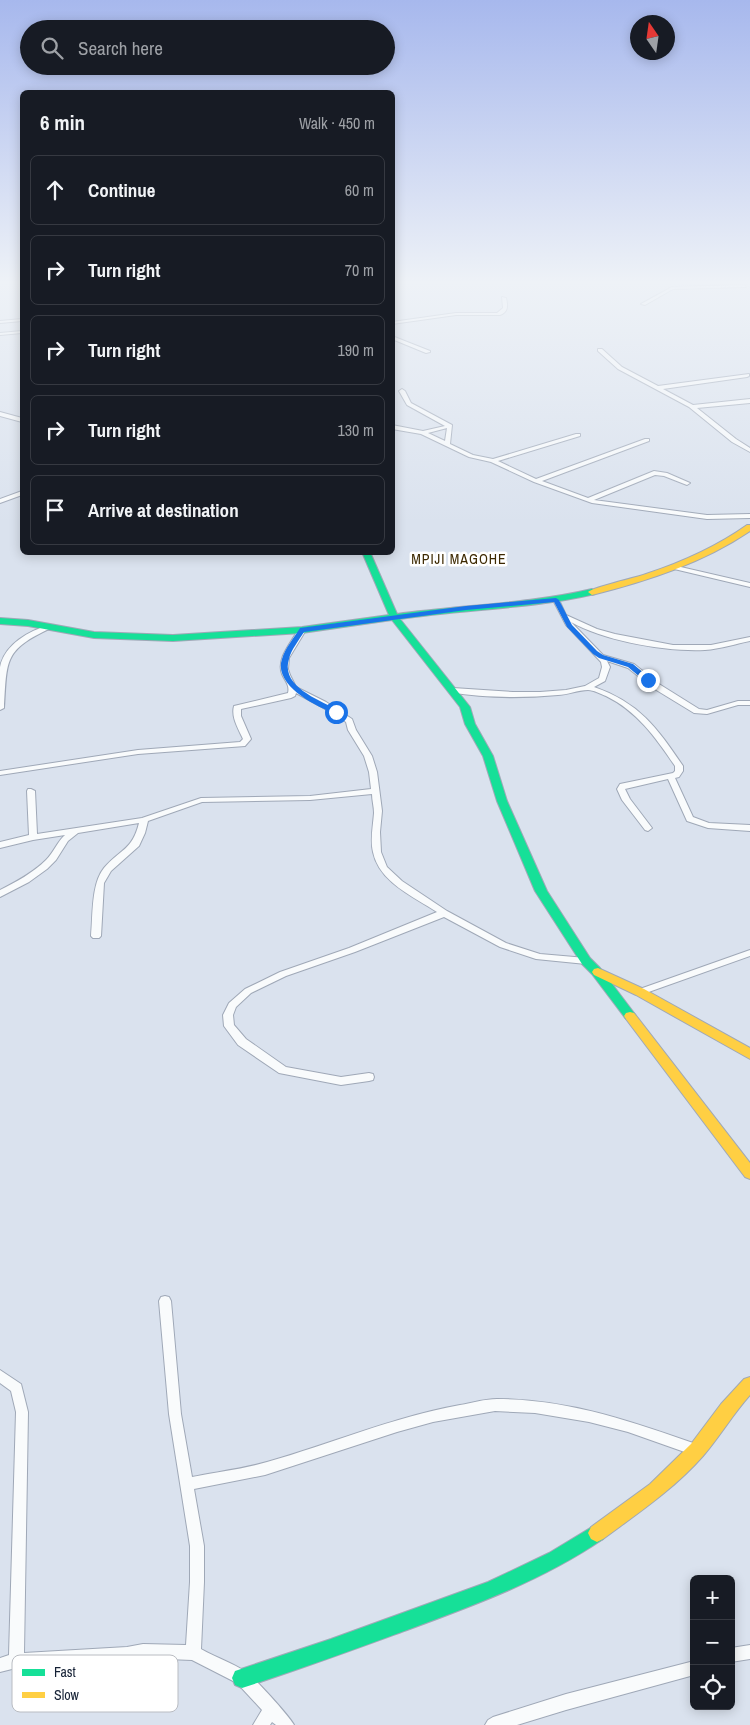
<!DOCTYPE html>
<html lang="en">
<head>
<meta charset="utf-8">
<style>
  :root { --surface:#171b24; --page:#242831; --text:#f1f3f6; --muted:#9ea1a6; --line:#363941 }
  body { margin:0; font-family:"Archivo Narrow",sans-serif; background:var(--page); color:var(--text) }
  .controls { position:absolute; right:15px; bottom:15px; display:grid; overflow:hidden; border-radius:8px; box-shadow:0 2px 12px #0003 }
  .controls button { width:45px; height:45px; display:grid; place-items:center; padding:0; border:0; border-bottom:1px solid var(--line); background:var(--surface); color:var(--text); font:25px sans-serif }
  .compass { position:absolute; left:630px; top:15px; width:45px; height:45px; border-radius:50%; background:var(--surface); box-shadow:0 2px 12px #0003; rotate:347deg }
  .stop { position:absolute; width:15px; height:15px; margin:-11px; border:4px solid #1a73e8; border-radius:50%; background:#fff }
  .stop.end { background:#1a73e8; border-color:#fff; box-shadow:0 1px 5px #0008 }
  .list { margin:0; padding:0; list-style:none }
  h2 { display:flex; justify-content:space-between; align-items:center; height:65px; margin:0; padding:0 20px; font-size:21px }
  h2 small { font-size:16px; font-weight:400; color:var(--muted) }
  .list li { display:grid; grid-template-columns:32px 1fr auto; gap:15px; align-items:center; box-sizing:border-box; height:70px; margin:0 10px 10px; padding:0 10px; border:1px solid var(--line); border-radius:8px }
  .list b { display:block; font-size:19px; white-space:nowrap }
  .list em { font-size:16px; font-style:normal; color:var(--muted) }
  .icon { flex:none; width:28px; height:28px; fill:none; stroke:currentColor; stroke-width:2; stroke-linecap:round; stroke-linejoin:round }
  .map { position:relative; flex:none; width:750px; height:1725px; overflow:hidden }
  .search { position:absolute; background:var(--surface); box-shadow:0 2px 12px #0003; left:20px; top:20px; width:375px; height:55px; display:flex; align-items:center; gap:12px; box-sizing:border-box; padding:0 18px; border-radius:28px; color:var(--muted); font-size:19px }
  .panel { position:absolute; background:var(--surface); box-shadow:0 2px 12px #0003; left:20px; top:90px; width:375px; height:465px; border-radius:8px }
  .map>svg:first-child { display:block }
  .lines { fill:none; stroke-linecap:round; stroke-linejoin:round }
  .street-casing { stroke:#9fa8b7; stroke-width:2 }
  .fast-casing { stroke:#9fa8b7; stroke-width:2 }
  .slow-casing { stroke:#9fa8b7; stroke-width:2 }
  .street { fill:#f9fbfc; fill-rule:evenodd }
  .fast { fill:#16e098; fill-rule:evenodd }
  .slow { fill:#ffcf43; fill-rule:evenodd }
  .route { fill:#1a73e8 }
  .labels { text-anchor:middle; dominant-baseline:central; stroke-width:5; stroke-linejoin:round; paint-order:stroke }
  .far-quarter-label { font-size:14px; letter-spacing:1px; fill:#3d2902; stroke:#fff }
  .key { fill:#fff; stroke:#b9bcc2; stroke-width:1 }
  .key-label { font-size:14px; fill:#152135 }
</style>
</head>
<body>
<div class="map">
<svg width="750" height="1725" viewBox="0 0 750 1725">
  <rect width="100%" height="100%" fill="#dae2ee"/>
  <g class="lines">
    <defs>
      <g id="street">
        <path d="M744 285 746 287 673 289 645 305 641 304 672 287Z"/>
        <path d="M502 297 506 298C508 306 508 312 500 315H456L392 324V322L456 313H497L503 308Z"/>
        <path d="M22 319V321L0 323V321Z"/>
        <path d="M22 331V333L0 335V333Z"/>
        <path d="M392 336 430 351V352L426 353 392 339Z"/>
        <path d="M598 349H602L622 367 658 386 749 374V376L747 377 663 389 693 405 750 399V403L697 408 736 439 750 448V452L732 442 689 407 618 369 598 351Z"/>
        <path d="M402 389 405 391 411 403 452 425 450 444 473 455 493 459 576 434H580V436L498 461 536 479 645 439H649V441L542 481 588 498 654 471 667 473 690 483 687 485 664 476 655 475 594 500 707 515 750 514V518L707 519 592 503 534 482 491 462 469 457 421 434 392 429V425L423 431 445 426 407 405 399 391ZM447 428 445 441 428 433Z"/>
        <path d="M0 412 22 418V422L0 416Z"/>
        <path d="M22 491V495L0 503V499Z"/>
        <path d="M672 565 750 583V587L670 568 669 567Z"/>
        <path d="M556 598 559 600 566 615 597 629 615 634 673 645H711L750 637V641C735 644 720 649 705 650 667 652 604 641 571 622L603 655 634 664 659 684 699 709 707 710 738 701H750V705H738L707 714 694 713 653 688 628 668 607 661 610 667 605 681 594 687C640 703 657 728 683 766V771L679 777 675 778 693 817 709 823 750 825V831L708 828 687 821 668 779 625 789 630 799 652 828 648 831 645 830 622 800 617 789 620 784 673 773 675 771V766C656 738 637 711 606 696 601 694 593 690 588 690 578 690 567 695 558 695 525 698 483 698 450 692V688H453L513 692H540L566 690 585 686 599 678 602 667 601 662 566 625 553 600Z"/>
        <path d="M49 625 52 627 51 628C4 650 7 659 4 708L0 710C0 696 0 680 0 667 5 644 29 631 49 625Z"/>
        <path d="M302 628 306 630 289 658 288 669 290 675 296 687 326 702 352 719 356 730 372 756 377 772 382 811 380 832 381 852 387 867 402 881 447 911 506 943 540 954 586 958 591 961 586 964 536 959 500 947 444 917 355 952 286 976 251 993 236 1007 233 1015 234 1025 246 1039 286 1067 341 1077 369 1073 373 1074 374 1077 373 1080 369 1081 341 1085 279 1073 238 1045 224 1026 223 1015 229 1003 245 989 280 972 349 948 437 912C414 897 379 882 373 852 370 840 373 826 374 813 374 807 372 800 372 794L310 800 202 802 148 821 145 833 139 846 111 871 104 883 101 936 99 938H93L91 936C93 916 91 884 104 868 120 849 132 851 139 823L78 833 68 841 56 860 47 869 29 882 0 897V890C16 882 33 873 46 860 54 852 57 842 65 835L33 840 0 848V842L29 835 27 791 28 789H31L35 791 37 834 142 818 201 798 310 796 371 789 369 772 364 756 348 730 346 722 320 706 296 693 295 696 291 698 241 709V716L251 739 245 746 138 754 0 775V771L138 750 240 742 243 739C238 728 231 717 234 706L288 693C290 685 285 681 282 674 276 659 291 643 298 630Z"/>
        <path d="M750 950V956L643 994H637L635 992 637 990Z"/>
        <path d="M165 1296 169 1297 171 1301 181 1414 192 1477C217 1472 243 1469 267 1462 331 1444 393 1417 460 1405 472 1403 485 1399 497 1399 567 1399 631 1421 696 1444L701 1446 703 1450 701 1454 696 1456 628 1432 589 1422 535 1413 495 1411 433 1422 397 1432 265 1475 194 1489 204 1546V1582L201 1649C215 1657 233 1663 246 1672 255 1678 290 1717 294 1725H276L272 1722 270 1725H253L262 1710 237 1683 192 1660 143 1658 127 1661 16 1668 0 1672V1658L9 1655 16 1412 11 1391 0 1383V1370L21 1384 28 1412 24 1653 127 1647 143 1644 186 1645 190 1582V1546L169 1414 159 1301 161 1297Z"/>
        <path d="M750 1645V1659L731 1662V1648Z"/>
        <path d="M694 1661V1675L566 1710 517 1725H485L488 1720 493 1717 566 1694Z"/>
      </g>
      <g id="fast">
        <path d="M362 552H370L397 614C462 605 528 604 592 589L596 592 595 594C531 609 465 609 400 619L470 707 475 724 493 756 507 801 547 891 590 958 600 968 634 1013 636 1016 634 1019H626L592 974 582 964 535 891 497 801 483 756 465 724 460 707 392 620 302 633 173 641 94 638 28 626 0 624V618L28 620 94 632 173 635 302 627 389 615Z"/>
        <path d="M597 1524 603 1527 606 1533 603 1539C543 1580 475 1605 407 1630 352 1650 298 1670 242 1688L235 1685 232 1678 235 1671 331 1639 488 1582 549 1553Z"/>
      </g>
      <g id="slow">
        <path d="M747 525H750V531C703 563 647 581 592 595L588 592C594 587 635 578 646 574 682 562 716 547 747 525Z"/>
        <path d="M598 968 644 989 750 1048V1059L636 995 594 975 592 972 594 969Z"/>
        <path d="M630 1012 634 1013 750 1163V1179L745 1177 626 1019 624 1016 626 1013Z"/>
        <path d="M750 1377V1395C733 1414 720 1436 703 1456 674 1489 638 1513 603 1539L597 1542 591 1539 588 1533 591 1527 650 1484 691 1444 721 1404 744 1379Z"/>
      </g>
    </defs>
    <!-- street casing -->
    <use href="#street" class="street-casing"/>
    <!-- fast casing -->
    <use href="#fast" class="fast-casing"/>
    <!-- slow casing -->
    <use href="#slow" class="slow-casing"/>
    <!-- street -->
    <use href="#street" class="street"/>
    <!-- fast -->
    <use href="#fast" class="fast"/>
    <!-- slow -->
    <use href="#slow" class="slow"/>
  </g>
  <!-- sky -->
  <linearGradient id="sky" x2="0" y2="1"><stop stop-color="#a7b8ed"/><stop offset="0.54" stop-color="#eef2f7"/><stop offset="1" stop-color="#eef2f7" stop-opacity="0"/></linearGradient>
  <rect width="750" height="523" fill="url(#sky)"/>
  <!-- route -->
  <path class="route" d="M556 598 559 600 572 625 597 651 603 655 633 664 651 679V682H646L628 667 599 658 593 654 567 627 554 602 466 610 304 632C299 640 291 650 289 659 280 687 320 700 339 711V714H336C316 707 273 685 282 659 285 648 294 638 300 628L466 606Z"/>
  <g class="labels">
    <!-- far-quarter labels -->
    <g class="far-quarter-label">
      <text x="459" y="559">MPIJI MAGOHE</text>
    </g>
  </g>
  <!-- legend -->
  <rect x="12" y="1655" width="166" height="57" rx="8" class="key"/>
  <rect x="22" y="1669" width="23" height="7" fill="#16e098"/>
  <rect x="22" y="1692" width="23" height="6" fill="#ffcf43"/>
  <g class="key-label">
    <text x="54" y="1677">Fast</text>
    <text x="54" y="1700">Slow</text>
  </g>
</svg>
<div class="controls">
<button>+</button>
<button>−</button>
<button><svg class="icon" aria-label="locate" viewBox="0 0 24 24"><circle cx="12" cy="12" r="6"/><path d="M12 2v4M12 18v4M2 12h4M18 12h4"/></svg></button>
</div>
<svg class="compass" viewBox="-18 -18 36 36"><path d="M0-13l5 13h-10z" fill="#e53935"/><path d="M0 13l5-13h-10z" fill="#9ea1a6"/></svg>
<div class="stop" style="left:336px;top:712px"></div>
<div class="stop end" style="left:648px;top:680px"></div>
<div class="search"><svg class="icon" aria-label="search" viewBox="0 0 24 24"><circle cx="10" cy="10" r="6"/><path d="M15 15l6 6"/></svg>Search here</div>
<section class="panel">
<h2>6 min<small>Walk · 450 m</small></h2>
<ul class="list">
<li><svg class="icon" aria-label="ahead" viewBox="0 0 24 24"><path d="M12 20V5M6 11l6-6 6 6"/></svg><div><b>Continue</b></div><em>60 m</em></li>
<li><svg class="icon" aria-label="right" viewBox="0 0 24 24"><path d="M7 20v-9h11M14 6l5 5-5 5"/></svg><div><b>Turn right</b></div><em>70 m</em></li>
<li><svg class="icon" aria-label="right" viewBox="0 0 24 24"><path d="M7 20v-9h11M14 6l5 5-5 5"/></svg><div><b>Turn right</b></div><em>190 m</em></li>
<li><svg class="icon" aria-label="right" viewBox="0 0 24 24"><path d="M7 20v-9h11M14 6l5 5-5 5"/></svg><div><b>Turn right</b></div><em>130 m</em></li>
<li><svg class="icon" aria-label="arrive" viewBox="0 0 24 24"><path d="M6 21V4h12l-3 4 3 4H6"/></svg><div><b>Arrive at destination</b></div></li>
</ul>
</section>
</div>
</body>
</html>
